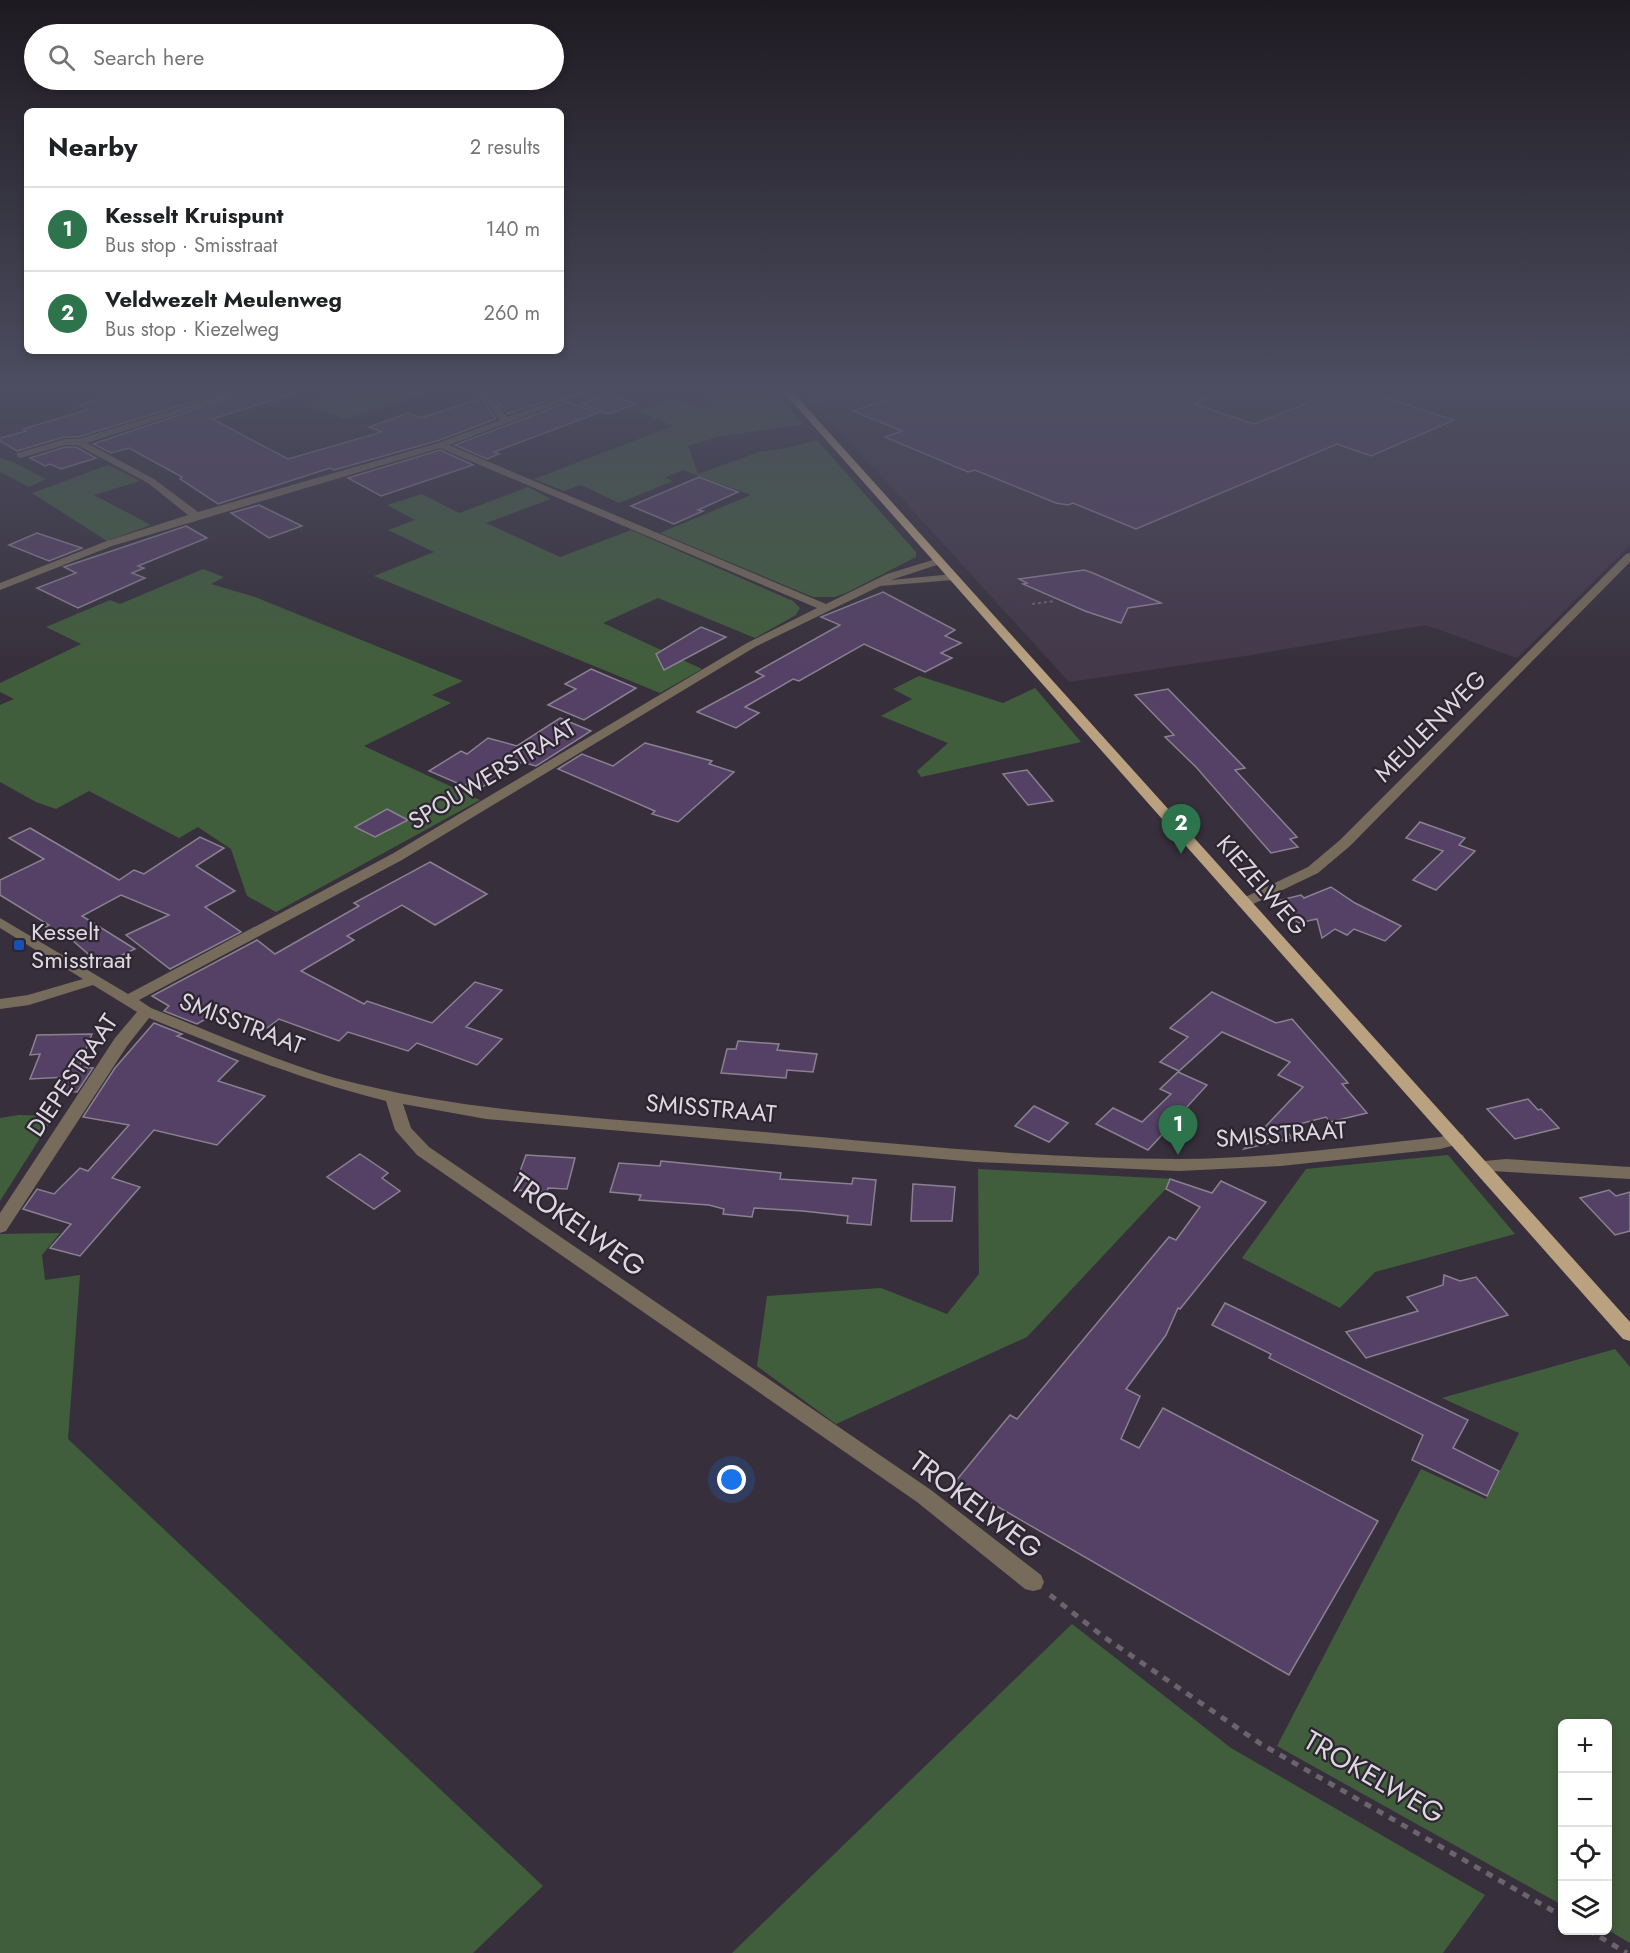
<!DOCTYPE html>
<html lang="en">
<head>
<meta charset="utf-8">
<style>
  :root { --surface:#fff; --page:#f6f6f6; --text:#202124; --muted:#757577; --line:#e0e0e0; --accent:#2d734c }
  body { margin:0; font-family:Jost,sans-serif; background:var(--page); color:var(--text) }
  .controls { position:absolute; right:18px; bottom:18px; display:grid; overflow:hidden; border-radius:9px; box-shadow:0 3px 9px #0003 }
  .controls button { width:54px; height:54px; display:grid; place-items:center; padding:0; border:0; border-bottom:2px solid var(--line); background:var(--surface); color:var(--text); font:30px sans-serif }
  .you { position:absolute; left:732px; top:1480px; width:21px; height:21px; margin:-15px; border:4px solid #fff; border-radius:50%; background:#1a73e8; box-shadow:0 0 0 9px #1a73e833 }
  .badge { display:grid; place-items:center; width:39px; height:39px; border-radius:50%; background:var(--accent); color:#fff; font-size:20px; font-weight:700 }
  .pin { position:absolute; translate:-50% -50px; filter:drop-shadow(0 2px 3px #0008) }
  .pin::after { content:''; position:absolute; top:32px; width:21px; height:18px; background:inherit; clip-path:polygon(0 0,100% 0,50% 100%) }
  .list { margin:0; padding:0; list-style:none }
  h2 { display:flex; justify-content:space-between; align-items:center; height:78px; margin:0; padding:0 24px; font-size:26px }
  h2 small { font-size:20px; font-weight:400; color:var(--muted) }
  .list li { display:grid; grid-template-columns:39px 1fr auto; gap:18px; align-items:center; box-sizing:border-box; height:84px; padding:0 24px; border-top:2px solid var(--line) }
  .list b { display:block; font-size:22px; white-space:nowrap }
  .list p { margin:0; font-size:20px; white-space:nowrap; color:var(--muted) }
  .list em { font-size:20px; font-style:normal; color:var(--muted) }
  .icon { flex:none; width:33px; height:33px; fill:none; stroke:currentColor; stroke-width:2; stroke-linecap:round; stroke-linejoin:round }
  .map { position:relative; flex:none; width:1630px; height:1953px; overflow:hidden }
  .search { position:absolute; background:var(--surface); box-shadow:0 3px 9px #0003; left:24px; top:24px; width:540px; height:66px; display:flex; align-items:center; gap:15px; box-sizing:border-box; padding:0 21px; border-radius:33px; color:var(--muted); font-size:22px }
  .panel { position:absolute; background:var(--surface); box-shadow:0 3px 9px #0003; left:24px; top:108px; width:540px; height:246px; border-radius:9px }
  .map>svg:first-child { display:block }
  .built { fill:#43394a }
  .green { fill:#415e3c }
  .building { fill:#554165; stroke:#898190; stroke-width:1.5 }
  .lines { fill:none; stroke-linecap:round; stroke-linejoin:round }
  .path-far1 { stroke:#6b646f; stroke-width:2; stroke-dasharray:3 3; stroke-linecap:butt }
  .path { stroke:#6b646f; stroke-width:5; stroke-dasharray:7 7; stroke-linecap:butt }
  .minor { fill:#776b5b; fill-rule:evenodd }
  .major { fill:#baa280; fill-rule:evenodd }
  .transit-dot { fill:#1a4fb4; stroke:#2d2632; stroke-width:2 }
  .labels { text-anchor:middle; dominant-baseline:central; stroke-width:4.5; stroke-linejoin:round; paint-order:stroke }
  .street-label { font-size:24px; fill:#ddd8e0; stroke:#2d2632 }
  .poi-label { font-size:24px; fill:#ddd8e0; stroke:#2d2632; text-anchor:start }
  .near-street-label { font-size:28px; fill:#ddd8e0; stroke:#2d2632 }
</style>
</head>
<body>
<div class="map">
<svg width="1630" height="1953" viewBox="0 0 1630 1953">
  <rect width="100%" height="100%" fill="#37303c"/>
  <!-- built -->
  <path class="built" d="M814 389H1630V545L1517 658 1426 625 1245 656 1069 682 805 392Z"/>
  <!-- green -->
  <g class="green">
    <path d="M356 389H438L344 419 305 404Z"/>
    <path d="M718 389H772L803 424 717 437 688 446 698 474 759 452 787 448 817 440 916 552V557L846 593 834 597H813L660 533 751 495 683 470 665 478 673 481 619 503 581 485 564 491 534 479 673 426 637 411 673 399 700 408 717 403 704 395 719 391Z"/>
    <path d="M0 458 11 461 46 479 29 487 0 472Z"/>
    <path d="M108 465 140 481 94 495 151 525 107 541 32 493Z"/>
    <path d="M528 487 551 499 486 523 560 557 631 530 793 601 800 608 796 615 755 638 658 598 603 623 702 669 660 693 374 576 434 552 388 530 415 520 387 505 422 494 459 513Z"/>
    <path d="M203 569 224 577 211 584 255 597 463 681 432 695 451 703 364 746 480 800 276 912 247 896 231 849 198 827 179 838 89 791 56 809 36 802 0 782V705L14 699 0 692V683L81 644 46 627 110 600 120 604Z"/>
    <path d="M919 676 1003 703 1035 688 1081 742 921 777 917 771 948 743 881 716 912 699 893 689Z"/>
    <path d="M19 1115 54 1116 0 1201V1118Z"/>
    <path d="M1448 1155 1515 1234 1375 1272 1340 1308 1242 1258 1306 1169Z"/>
    <path d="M978 1169 1175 1179 1027 1337 836 1424 757 1366 767 1296 881 1288 947 1314 979 1274Z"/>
    <path d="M60 1233 42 1255 45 1280 80 1275 68 1439 543 1886 473 1953H0V1234Z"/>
    <path d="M1615 1349 1630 1367V1943L1608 1930V1724H1562V1905L1277 1746 1421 1469 1486 1499 1519 1433 1442 1398Z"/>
    <path d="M1072 1624 1231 1748 1485 1895 1443 1953H732Z"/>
  </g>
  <!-- building -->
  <g class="building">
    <path d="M139 389H235L78 437H64L17 451 0 441V438L26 431 23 429 87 410 80 405Z"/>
    <path d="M256 389H295V393L212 419 288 459 382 432 369 427 408 413 421 418 482 398 496 419 437 441 334 470 330 468 218 504 180 479 182 477 129 448 111 453 93 444Z"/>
    <path d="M509 389H532L555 398 508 414 493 395Z"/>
    <path d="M875 389H1181L1208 398 1194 404 1254 424 1343 389H1359L1454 420 1371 456 1337 444 1136 529 1073 503 1068 505 1056 503 975 470 968 472 885 437 902 431 853 411 894 397Z"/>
    <path d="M608 394 636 404 608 414 581 404Z"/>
    <path d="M568 402 598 413 494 452 499 454 487 459 455 445Z"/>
    <path d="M65 447H76L96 458 61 469 50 464 45 466 30 458Z"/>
    <path d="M440 450 473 465 381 496 348 478Z"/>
    <path d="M699 477 738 492 698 510 703 511 674 524 631 506Z"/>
    <path d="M259 505 302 526 269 538 231 513Z"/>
    <path d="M186 526 207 538 138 566 144 568 132 573 145 578 78 608 37 588 76 573 64 567Z"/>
    <path d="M37 533 82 548 49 561 9 545Z"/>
    <path d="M1084 570 1093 573 1161 603 1128 608 1121 623 1085 611 1023 584 1027 583 1019 579Z"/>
    <path d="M883 592 955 630 945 636 961 643 941 653 952 658 925 672 864 644 799 681 793 679 745 707 759 713 736 728 697 712 764 676 756 672 840 625 821 617Z"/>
    <path d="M701 627 726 637 664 670 656 654Z"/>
    <path d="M591 669 636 688 584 720 548 705 576 689 565 684Z"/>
    <path d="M1168 689 1245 768 1235 770 1297 837 1290 839 1298 847 1271 853 1196 767 1165 737 1174 735 1135 695Z"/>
    <path d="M560 718 591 731 536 766 522 762 479 789 468 784 464 786 429 771 461 751 467 754 488 738 517 746Z"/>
    <path d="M645 743 712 761 709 764 734 772 678 822 652 814 655 811 558 769 582 754 613 766Z"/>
    <path d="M1027 770 1053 801 1028 805 1003 774Z"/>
    <path d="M387 809 408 820 375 837 355 827Z"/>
    <path d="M1420 822 1465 838 1459 845 1475 851 1436 890 1413 880 1443 851 1406 838Z"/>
    <path d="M30 828 119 880 134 870 144 874 200 837 224 848 196 866 235 891 205 907 241 932 170 969 126 935 169 915 121 895 82 916 135 949 101 965 72 940H67L46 927 49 925 0 895V880L44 859 9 838Z"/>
    <path d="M430 862 487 894 435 925 402 905 347 936 354 940 301 971 364 1004 367 1001 432 1023 475 982 502 990 466 1027 502 1039 477 1065 417 1043 408 1051 348 1032 339 1041 279 1019 267 1028 225 1008 197 1024 164 1011 169 1006 152 996 257 940 275 954 359 906 354 903Z"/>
    <path d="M1331 887 1355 903 1401 926 1385 941 1354 929 1347 935 1335 929 1322 938 1317 919 1298 923 1277 901 1301 895 1304 898Z"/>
    <path d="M1212 992 1276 1023 1292 1019 1348 1083 1342 1084 1367 1113 1330 1122 1326 1117 1284 1128 1292 1138 1244 1149 1303 1087 1278 1075 1290 1062 1222 1032 1179 1071 1160 1062 1188 1037 1170 1028Z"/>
    <path d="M154 1023 182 1034 177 1036 238 1061 218 1081 265 1096 217 1145 154 1130 112 1178 140 1187 80 1256 50 1248 71 1224 23 1209 37 1189 54 1194 80 1168 88 1171 129 1125 83 1117 115 1068Z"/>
    <path d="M92 1034 79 1067 93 1068 77 1092 57 1091 66 1077 30 1079 40 1054 30 1055 37 1035Z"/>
    <path d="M738 1041 779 1044 777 1050 817 1054 813 1072 787 1070 786 1078 721 1073 727 1049H736Z"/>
    <path d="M1178 1072 1207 1085 1185 1109 1193 1114 1181 1128 1172 1124 1148 1150 1096 1124 1113 1108 1142 1122 1171 1094 1160 1089Z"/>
    <path d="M1528 1099 1538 1110 1541 1109 1559 1128 1515 1139 1487 1109Z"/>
    <path d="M1034 1106 1068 1123 1049 1142 1015 1126Z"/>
    <path d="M360 1154 388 1173 382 1178 400 1191 374 1209 327 1177Z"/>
    <path d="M526 1155 575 1158 567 1189 548 1188 547 1192 513 1190Z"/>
    <path d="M661 1161 781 1173 780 1179 852 1184 853 1178 876 1180 871 1225 847 1223 848 1216 803 1211 754 1208 752 1217 723 1214 724 1209 709 1205 639 1200 641 1195 610 1192 619 1163 660 1166Z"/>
    <path d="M1170 1179 1212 1193 1221 1181 1266 1202 1180 1309 1178 1308 1166 1335 1126 1389 1140 1396 1121 1439 1139 1448 1163 1408 1378 1521 1289 1675 955 1482 1010 1415 1017 1419 1169 1237 1176 1240 1200 1207 1166 1189Z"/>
    <path d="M913 1184 955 1187 952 1221H911Z"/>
    <path d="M1609 1190 1616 1196 1630 1192V1231L1615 1235 1580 1198Z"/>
    <path d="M1444 1275 1460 1281 1476 1277 1508 1315 1366 1358 1346 1332 1418 1311 1407 1297 1443 1285Z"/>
    <path d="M1225 1303 1468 1420 1453 1448 1499 1471 1487 1496 1412 1460 1423 1435 1269 1358 1271 1354 1212 1325Z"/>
  </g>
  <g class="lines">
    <!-- path-far1 -->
    <path class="path-far1" d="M1032 604 1055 601"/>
    <!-- path -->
    <g class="path">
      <path d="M1050 1595 1104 1637 1261 1744 1562 1916"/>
      <path d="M1588 1930 1627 1953"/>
    </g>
    <!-- minor -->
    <g class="minor">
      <path d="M242 389H254L87 443 154 479 198 512 438 443 500 420 478 389H486L507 417 586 389H597L449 445 826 604 887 574 939 558 943 559V563L891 580 953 574 958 577 953 580 880 586 755 647 402 860 139 1000 151 1008C212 1032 273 1060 335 1078 456 1111 582 1116 706 1127 862 1140 1022 1159 1178 1159 1266 1159 1353 1146 1440 1137L1457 1133 1463 1135 1465 1139 1463 1143 1440 1149 1281 1166 1179 1171 976 1162 486 1119 403 1104 411 1128 429 1147 931 1490 1041 1575 1044 1582 1041 1589 1033 1591 1025 1589 917 1502 417 1155 395 1130 386 1101C302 1080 229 1050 149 1018L127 1046 6 1231 0 1233V1213L115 1038 137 1012 93 985 29 1005 0 1009V999L28 995 83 979 0 928V918L128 994 392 854 747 643 817 608 440 448 112 546 0 590V583L104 542 188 515 148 483 77 445H65L20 458 17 457V453L65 439H78Z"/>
      <path d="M1630 553V562L1350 846 1318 873 1249 906H1239L1237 903 1239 900 1308 867 1340 840 1626 554Z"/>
      <path d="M1506 1159 1630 1167V1179L1474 1170 1472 1166 1474 1162Z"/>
    </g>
    <!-- major -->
    <path class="major" d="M781 389H790L1630 1322V1341L1623 1339Z"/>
  </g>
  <!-- sky -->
  <linearGradient id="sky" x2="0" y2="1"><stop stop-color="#1e1a21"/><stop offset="0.59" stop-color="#4d4e61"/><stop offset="1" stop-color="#4d4e61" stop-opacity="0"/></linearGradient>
  <rect width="1630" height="662" fill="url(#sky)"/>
  <!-- markers -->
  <rect class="transit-dot" x="13" y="939" width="12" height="12" rx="3"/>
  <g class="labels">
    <!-- street labels -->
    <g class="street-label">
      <text transform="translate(1430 726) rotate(-45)">MEULENWEG</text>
      <text transform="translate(492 774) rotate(-31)">SPOUWERSTRAAT</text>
      <text transform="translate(1262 885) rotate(49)">KIEZELWEG</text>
      <text transform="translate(242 1023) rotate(21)">SMISSTRAAT</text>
      <text transform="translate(72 1075) rotate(-56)">DIEPESTRAAT</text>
      <text transform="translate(711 1108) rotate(5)">SMISSTRAAT</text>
      <text transform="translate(1281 1134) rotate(-4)">SMISSTRAAT</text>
    </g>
    <!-- poi labels -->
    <g class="poi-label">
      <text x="31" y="931">Kesselt<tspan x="31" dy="28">Smisstraat</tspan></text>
    </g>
    <!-- near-street labels -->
    <g class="near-street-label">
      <text transform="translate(578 1225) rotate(35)">TROKELWEG</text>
      <text transform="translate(976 1505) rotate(37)">TROKELWEG</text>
      <text transform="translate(1374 1777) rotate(30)">TROKELWEG</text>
    </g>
  </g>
</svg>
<div class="controls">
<button>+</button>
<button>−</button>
<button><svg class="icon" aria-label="locate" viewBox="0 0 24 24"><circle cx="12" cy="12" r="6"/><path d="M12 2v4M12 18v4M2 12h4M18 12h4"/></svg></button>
<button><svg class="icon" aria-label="layers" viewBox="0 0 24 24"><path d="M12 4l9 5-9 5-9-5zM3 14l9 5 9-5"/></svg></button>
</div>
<div class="you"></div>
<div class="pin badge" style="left:1178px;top:1155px">1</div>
<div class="pin badge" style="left:1181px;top:854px">2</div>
<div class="search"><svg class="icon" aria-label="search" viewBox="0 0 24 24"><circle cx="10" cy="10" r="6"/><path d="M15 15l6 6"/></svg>Search here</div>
<section class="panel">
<h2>Nearby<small>2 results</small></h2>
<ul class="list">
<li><span class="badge">1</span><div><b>Kesselt Kruispunt</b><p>Bus stop · Smisstraat</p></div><em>140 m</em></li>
<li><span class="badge">2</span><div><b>Veldwezelt Meulenweg</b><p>Bus stop · Kiezelweg</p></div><em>260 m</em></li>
</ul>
</section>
</div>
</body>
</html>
